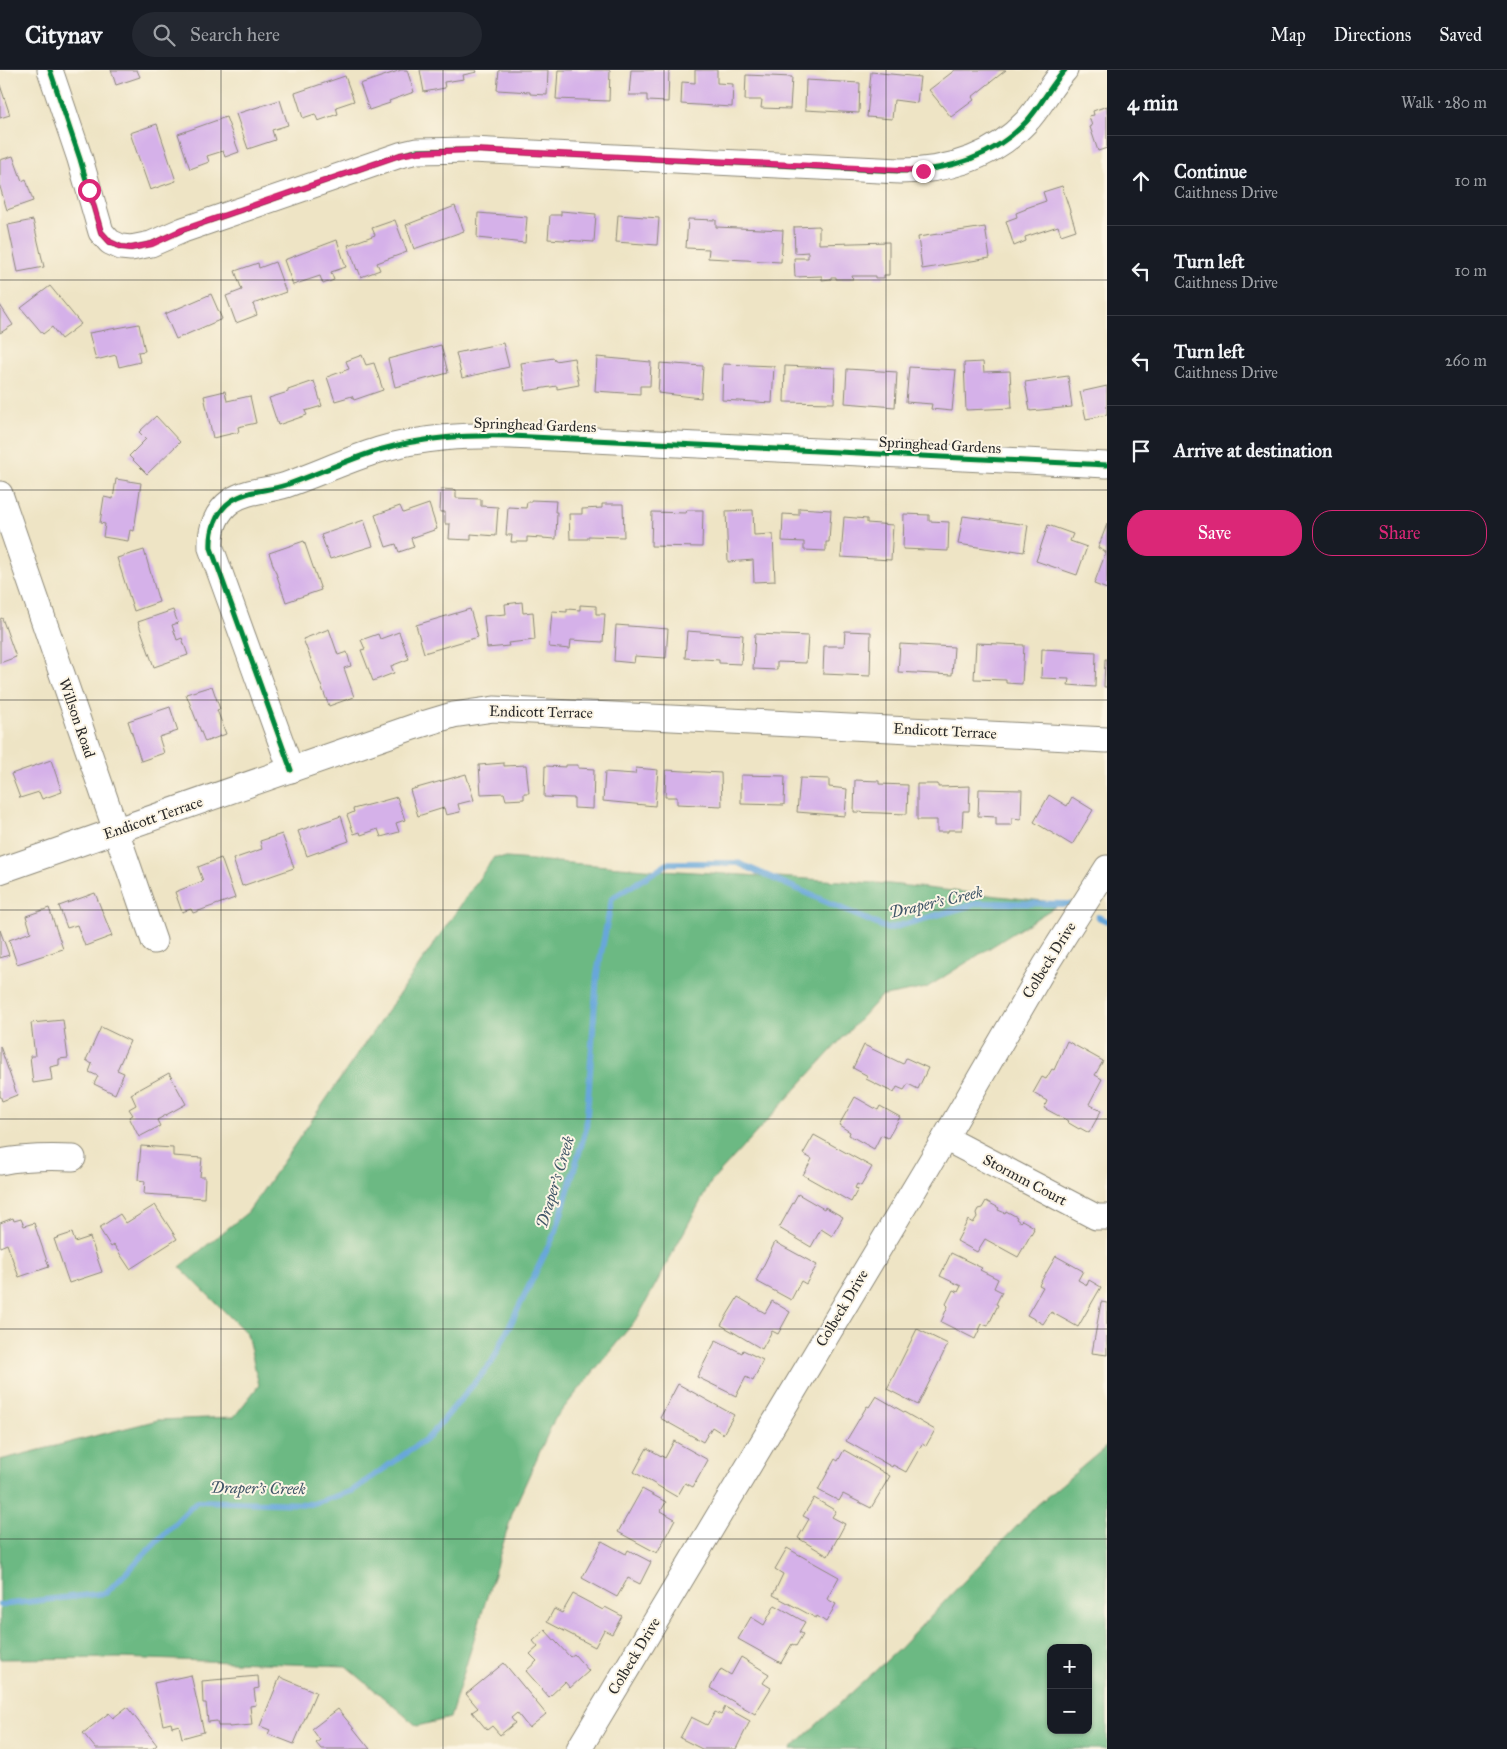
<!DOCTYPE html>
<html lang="en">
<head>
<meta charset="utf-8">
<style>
  :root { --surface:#171b24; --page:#242831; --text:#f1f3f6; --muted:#9ea1a6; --line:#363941; --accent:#db2777 }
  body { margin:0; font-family:"IM FELL Great Primer",serif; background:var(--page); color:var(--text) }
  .controls { position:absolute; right:15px; bottom:15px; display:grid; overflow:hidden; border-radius:10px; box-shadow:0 1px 4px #0004 }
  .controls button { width:45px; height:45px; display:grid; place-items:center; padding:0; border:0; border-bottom:1px solid var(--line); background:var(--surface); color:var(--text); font:25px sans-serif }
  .stop { position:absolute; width:15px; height:15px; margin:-11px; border:4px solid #db2777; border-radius:50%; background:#fff }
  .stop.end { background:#db2777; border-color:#fff; box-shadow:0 1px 5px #0008 }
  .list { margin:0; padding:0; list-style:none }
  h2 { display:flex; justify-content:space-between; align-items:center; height:65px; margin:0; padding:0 20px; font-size:21px }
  h2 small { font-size:16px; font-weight:400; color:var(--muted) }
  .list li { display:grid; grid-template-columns:32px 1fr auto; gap:15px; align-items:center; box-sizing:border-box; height:90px; padding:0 20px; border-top:1px solid var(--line) }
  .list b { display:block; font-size:19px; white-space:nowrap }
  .list p { margin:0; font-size:16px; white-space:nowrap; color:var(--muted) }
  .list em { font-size:16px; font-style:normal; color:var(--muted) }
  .actions { display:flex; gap:10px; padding:15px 20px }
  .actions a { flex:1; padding:11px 0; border:1px solid var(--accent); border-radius:20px; text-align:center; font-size:18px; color:var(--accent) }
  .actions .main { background:var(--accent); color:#fff }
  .icon { flex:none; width:28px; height:28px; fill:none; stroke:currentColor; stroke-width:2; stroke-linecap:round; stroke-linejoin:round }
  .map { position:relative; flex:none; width:1107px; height:1679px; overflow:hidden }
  header { display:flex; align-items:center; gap:30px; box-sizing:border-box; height:70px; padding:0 25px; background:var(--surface); border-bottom:1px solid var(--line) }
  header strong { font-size:24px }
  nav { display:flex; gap:28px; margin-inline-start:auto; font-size:18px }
  .search { width:350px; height:45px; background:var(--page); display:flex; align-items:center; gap:12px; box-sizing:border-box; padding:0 18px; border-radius:28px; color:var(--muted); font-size:19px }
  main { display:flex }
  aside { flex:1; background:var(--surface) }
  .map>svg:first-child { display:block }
  .forest { fill:#6cb983; stroke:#4c7257; fill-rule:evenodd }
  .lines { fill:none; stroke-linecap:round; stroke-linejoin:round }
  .stream { stroke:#67a7da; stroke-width:6 }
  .building { fill:#d5b1e9 }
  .minor-casing { stroke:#8c8878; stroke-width:27 }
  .minor { stroke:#fff; stroke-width:25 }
  .cycleway-casing { stroke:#fcf5e5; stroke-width:8 }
  .cycleway { stroke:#00873e; stroke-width:5 }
  .route { stroke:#db2777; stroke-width:6 }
  .grid { fill:none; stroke:#2b2b2b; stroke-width:1; stroke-opacity:0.55 }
  .labels { text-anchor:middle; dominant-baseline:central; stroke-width:4; stroke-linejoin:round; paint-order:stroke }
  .street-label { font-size:15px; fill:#2b2b2b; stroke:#fcf5e5 }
  .water-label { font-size:16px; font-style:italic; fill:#405668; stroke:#fcf5e5 }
</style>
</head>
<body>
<header>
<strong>Citynav</strong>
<div class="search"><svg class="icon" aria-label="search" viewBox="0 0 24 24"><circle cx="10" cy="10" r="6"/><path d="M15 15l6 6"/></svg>Search here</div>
<nav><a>Map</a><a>Directions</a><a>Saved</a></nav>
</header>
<main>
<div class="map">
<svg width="1107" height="1679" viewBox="0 0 1107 1679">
  <rect width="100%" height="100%" fill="#fcf5e5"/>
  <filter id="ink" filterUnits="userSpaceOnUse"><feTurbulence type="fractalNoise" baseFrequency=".02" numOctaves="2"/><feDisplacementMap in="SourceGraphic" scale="10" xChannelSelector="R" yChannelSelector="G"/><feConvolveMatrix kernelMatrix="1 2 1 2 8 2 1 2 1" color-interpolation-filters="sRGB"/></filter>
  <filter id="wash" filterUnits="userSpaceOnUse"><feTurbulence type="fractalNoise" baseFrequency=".0096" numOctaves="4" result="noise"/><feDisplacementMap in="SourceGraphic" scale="20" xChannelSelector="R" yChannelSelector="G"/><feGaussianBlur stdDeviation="1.12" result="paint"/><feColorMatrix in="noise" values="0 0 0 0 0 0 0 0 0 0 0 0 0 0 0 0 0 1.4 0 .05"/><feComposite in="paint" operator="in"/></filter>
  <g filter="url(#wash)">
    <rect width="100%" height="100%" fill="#eee4c5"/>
    <!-- forest -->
    <g class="forest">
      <path d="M494 787 645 799 890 814 1061 833 926 918 880 927 711 1112 638 1247 554 1350 513 1441 450 1648 417 1656 346 1596 120 1588 0 1589V1390L158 1350 234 1347 259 1315 247 1264 180 1197 248 1142Z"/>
      <path d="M1107 1376V1679H790L898 1580 1036 1436ZM1051 1578H1088V1660H1051Z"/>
    </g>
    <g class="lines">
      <!-- stream -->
      <g class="stream">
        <path d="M1098 847 1107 851"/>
        <path d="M0 1535 106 1523 197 1431 311 1434 352 1421 429 1367 492 1292 556 1161 586 1059 597 904 612 828 669 793H738L888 859 979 833 1069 834"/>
      </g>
    </g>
    <g id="blocks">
      <!-- building -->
      <g class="building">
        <path d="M111 0H137L140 7 116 15Z"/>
        <path d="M401 0H407L414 22 389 31 390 33 369 40 360 14Z"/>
        <path d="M420 0H476L477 2 463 5 464 9 444 12 445 18 424 22Z"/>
        <path d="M499 0H548L547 25 530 24V22L497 20Z"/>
        <path d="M558 0H610L609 31 556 29Z"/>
        <path d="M631 0H669L668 32 647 31V25H629Z"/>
        <path d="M695 0H717V13L733 14 732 37 681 34 682 12 695 13Z"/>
        <path d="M955 0H1006L972 27 974 30 951 47 929 20Z"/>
        <path d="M871 2 920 7 917 33 894 30 892 49 867 47Z"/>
        <path d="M746 5 792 7 790 39 761 38 762 30H745Z"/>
        <path d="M345 6 354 31 336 37 338 44 318 51 315 44 303 48 295 23Z"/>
        <path d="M806 10 860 13 859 43 805 40Z"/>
        <path d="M0 15 10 45 0 48Z"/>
        <path d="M280 30 288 55 272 60 275 70 248 79 236 44Z"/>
        <path d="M1107 36V78L1098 81 1090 57 1092 56 1089 46 1094 45 1093 41Z"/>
        <path d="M226 47 239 82 225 87 223 81 207 86 209 92 190 99 178 64Z"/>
        <path d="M157 54 176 111 150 120 130 63Z"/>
        <path d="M13 86 22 111 26 109 33 131 7 140 0 117V90Z"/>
        <path d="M1062 116 1076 160 1061 165 1058 156 1025 167 1026 171 1014 176 1006 151 1017 147 1016 143 1026 139V138L1046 131 1043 122Z"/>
        <path d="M455 136 464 161 414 179 406 155Z"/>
        <path d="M561 141 596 144 594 172 548 169 550 145H561Z"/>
        <path d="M478 143 527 147 525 173 477 168Z"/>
        <path d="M618 145 659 148 657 175 616 172Z"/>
        <path d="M688 149 716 150V157L783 160 781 192 708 188 709 179 686 178Z"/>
        <path d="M33 150 44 197 18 202 8 155Z"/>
        <path d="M395 150 407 182 377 193 380 200 361 207 358 199 357 200 348 175 375 165 372 158Z"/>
        <path d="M819 156V174L889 172V205H884V208H875V206H852L853 209H836V207H831V209L822 210V206L795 207 794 188H808V182L795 183 794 157Z"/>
        <path d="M985 157 990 188 922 199 918 167Z"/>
        <path d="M337 170 346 197 331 202 334 210 323 214 320 206 293 215 284 190Z"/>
        <path d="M275 192 286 222 253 234 257 245 236 253 226 226 242 220 235 201 258 193 259 198Z"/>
        <path d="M50 216 81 254 61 269 52 257 43 264 21 238Z"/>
        <path d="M211 224 222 249 176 269 165 244Z"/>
        <path d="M0 235 13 255 0 263Z"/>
        <path d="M139 254 145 281 138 282 140 292 119 297 116 285 96 290 89 263Z"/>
        <path d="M503 273 509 297 462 308 456 283Z"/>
        <path d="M441 275 448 303 395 317 388 289Z"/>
        <path d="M362 285 366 295 374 293 383 320 354 330 352 326 335 331 327 307 349 299 346 291Z"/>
        <path d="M597 287 651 292 650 316H640V324L595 321Z"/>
        <path d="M554 288 555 291 574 288 579 315 557 319V316L525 321 521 293Z"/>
        <path d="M983 292 984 302 1010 301 1012 338 966 340 964 293Z"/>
        <path d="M660 293 703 296 701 328 658 323Z"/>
        <path d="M723 294 774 296 772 333 722 330Z"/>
        <path d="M785 296 835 298 834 333 784 332Z"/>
        <path d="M909 297 956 300 952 341 931 339 932 334 906 332Z"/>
        <path d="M847 299 897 302 895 337 845 333Z"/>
        <path d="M1068 306 1072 337 1030 341 1025 312Z"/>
        <path d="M314 311 322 336 305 341 307 345 278 355 269 328 288 322V320Z"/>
        <path d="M1107 316V345L1086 349 1080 322Z"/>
        <path d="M225 321 227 331 250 326 256 353 238 357 239 362 213 368 204 326Z"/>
        <path d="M156 346 180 372 147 404 129 386 146 369 139 362Z"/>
        <path d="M116 409 141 413 134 461 130 460 128 471 103 467 105 454 100 453 104 427 113 429Z"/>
        <path d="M441 419 456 420V428L481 429V436L498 437 496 466 471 464V470L449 469 450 454H445V442H440Z"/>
        <path d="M531 430 556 431 555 442H557L556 469 527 467V472H511L512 465H506L508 437 526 438 527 432H531Z"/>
        <path d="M429 434 437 459 411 468 414 477 399 482 396 474 386 477 375 445 400 436 403 443Z"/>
        <path d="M602 434H623L624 467 588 466V469H570L569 444H582V439L602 438Z"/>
        <path d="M799 438 831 440 829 472H826V481L804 480V472L782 471 783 444 799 445Z"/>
        <path d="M687 440H703L702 477 651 476 652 442 686 443Z"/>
        <path d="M753 440 754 465 773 464 775 511 754 512 753 490 728 492 726 441Z"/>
        <path d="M904 444 929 445V451L949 452 948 481 903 479Z"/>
        <path d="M963 446 1028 455 1024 482 1011 480V482L958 474Z"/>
        <path d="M844 447 867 449V453L893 455 891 490 841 487Z"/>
        <path d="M364 450 373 476 330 489 321 465Z"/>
        <path d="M1107 454V519L1094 514 1106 482 1098 478Z"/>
        <path d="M1048 455 1073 464 1070 471 1087 477 1077 505 1036 491Z"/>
        <path d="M304 471 321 520 286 532 269 483Z"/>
        <path d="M144 480 159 532 134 541 117 488Z"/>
        <path d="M522 532 523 543 533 542 535 570 508 573 509 576 487 578 484 546 506 544 505 534Z"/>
        <path d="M580 535 596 536V544H605L603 572 571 570 570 579 549 577 552 541 567 542V539L580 540Z"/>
        <path d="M470 539 478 567 424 583 416 555Z"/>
        <path d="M173 540 178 553 172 555 177 570 182 568 188 585 154 597 138 552Z"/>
        <path d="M2 548 16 587 0 593V549Z"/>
        <path d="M616 555 668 559 666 588 635 586 634 593 614 591Z"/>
        <path d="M329 559 338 585 347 582 351 596 344 598 354 627 329 636 303 569Z"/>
        <path d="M687 561 743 565 741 594 719 593V590L685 588Z"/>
        <path d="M845 561 871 562 870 606 823 604 824 576H844Z"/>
        <path d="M399 562 409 589 391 596 394 603 373 611 361 580 365 579 361 570 378 564 380 569Z"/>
        <path d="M755 564 808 566 806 593 777 592V600L753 599Z"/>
        <path d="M976 573 1024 575 1022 614 1006 613V610L974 609Z"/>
        <path d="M900 574 954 577 952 605 898 602Z"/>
        <path d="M1042 579 1096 582 1095 617 1068 615 1069 609 1041 608Z"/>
        <path d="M1105 589H1107V617H1104Z"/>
        <path d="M212 616 220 639 217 640 226 664 205 672 186 624Z"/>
        <path d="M170 637 178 661 159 667 164 683 141 691 128 651Z"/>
        <path d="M51 690 62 722 42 729 39 722 20 728 11 704Z"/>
        <path d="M504 693V696L526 695 529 723H524V729L506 730 504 723 481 724 479 695Z"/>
        <path d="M566 695H578V698L594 699 593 739 574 738V728L544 727 545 696 566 697Z"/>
        <path d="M636 698 658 700 655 736 603 731 605 702 635 704Z"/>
        <path d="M666 700 721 703 722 736 677 734V727H665Z"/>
        <path d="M466 704 474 730 458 734 460 742 446 745 444 738 418 746 410 720Z"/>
        <path d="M741 705 785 706 784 735 741 734Z"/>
        <path d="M800 708 829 709V717L847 719 845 746 797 742Z"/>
        <path d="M855 710 879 711V714L908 715 907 744 854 742Z"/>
        <path d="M917 714H938V717L970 716 969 741H963L962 760H948V762H937V750H917Z"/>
        <path d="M979 719 1022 720 1021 749 1012 748V755H996V747L978 746Z"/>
        <path d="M1049 725 1067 736 1072 727 1093 740 1072 775 1034 752Z"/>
        <path d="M397 727 405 750 396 753 399 762 381 767 378 759 361 765 360 762 354 764 347 745 354 742 353 739Z"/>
        <path d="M341 746 349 771 307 786 298 761Z"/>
        <path d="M282 764 294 798 242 816 233 789 262 779 260 771Z"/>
        <path d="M221 788 235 828 193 843 191 839 182 842 175 822 203 811 198 797Z"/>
        <path d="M95 823 112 866 85 876 77 855 67 858 59 836Z"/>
        <path d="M49 838 63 879 17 894 9 870 31 862 26 846Z"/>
        <path d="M0 860 9 885 0 888Z"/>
        <path d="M63 950 68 988 59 989V995L50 997 52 1010 33 1013 30 986H35L31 953Z"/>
        <path d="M101 957 130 971 117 1000 124 1003 115 1024 94 1014 98 1006 89 1002 92 994 86 990Z"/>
        <path d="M1067 971 1103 991 1095 1005 1102 1009 1089 1034 1101 1041 1089 1063 1080 1058 1079 1059 1067 1052 1068 1051 1044 1038 1047 1031 1033 1023 1042 1007 1046 1009 1052 999 1054 1000Z"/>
        <path d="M864 975 903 994 906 988 928 998 918 1019 908 1014 904 1020 897 1017 894 1023 866 1009 868 1006 853 998Z"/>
        <path d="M0 976 17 1025 2 1031 0 1025Z"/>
        <path d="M169 1003 186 1034 157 1050 160 1056 139 1067 129 1047 133 1045 129 1039 136 1035 131 1024Z"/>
        <path d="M855 1027 878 1040 880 1036 900 1047 888 1068 881 1065 874 1079 849 1065 850 1062 839 1055Z"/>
        <path d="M814 1065 872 1097 861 1116 857 1114 855 1118 858 1119 851 1132 803 1105 812 1089 803 1084Z"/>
        <path d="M141 1076 173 1078V1086L202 1088 200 1107H205L204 1128 144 1124 145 1111 138 1110Z"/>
        <path d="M798 1124 824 1139 825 1137 843 1147 832 1166 821 1159 811 1177 779 1158Z"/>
        <path d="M986 1131 999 1138 998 1140 1005 1143 1006 1141 1017 1147 1016 1149 1020 1152 1022 1150 1034 1157 1033 1159H1034L1018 1187 985 1169 977 1182 957 1171 968 1150 973 1153 977 1147 976 1143 978 1139 982 1138Z"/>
        <path d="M155 1135 177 1169 130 1199 114 1175 111 1177 99 1158 120 1144 126 1153Z"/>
        <path d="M13 1148 14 1151 21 1149 24 1156 34 1153 49 1197 19 1207 7 1174 0 1177V1153Z"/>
        <path d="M72 1163 75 1172 90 1167 102 1202 69 1213 54 1169Z"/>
        <path d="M775 1172 817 1195 806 1214 801 1211 791 1230 756 1211Z"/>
        <path d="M951 1183 982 1198 980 1200 998 1209 994 1218 1002 1222 996 1234 998 1235 988 1256 982 1254 975 1269 941 1252 948 1236 946 1234 953 1220 958 1222 961 1216 940 1206Z"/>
        <path d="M1056 1186 1083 1201 1078 1210 1087 1215 1089 1210 1101 1217 1078 1257 1051 1242 1043 1254 1027 1245 1043 1217 1039 1215Z"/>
        <path d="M738 1227 765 1243 772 1231 790 1242 778 1264 772 1261 762 1279 721 1255Z"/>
        <path d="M1101 1232 1107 1233V1285L1092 1283Z"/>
        <path d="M917 1259 948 1274 918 1335 887 1319Z"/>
        <path d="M716 1270 742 1283 743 1280 763 1290 753 1311 746 1307 736 1326 697 1307Z"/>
        <path d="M678 1314 734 1345 723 1364 712 1357 703 1372 660 1348Z"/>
        <path d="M876 1326 935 1360 926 1376 922 1374 906 1402 893 1395 892 1397 846 1371 867 1336 869 1337Z"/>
        <path d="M674 1371 708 1390 693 1417 685 1413 677 1427 634 1402 647 1378 665 1388Z"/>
        <path d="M844 1380 890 1406 871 1438 843 1424 839 1431 818 1420 835 1389 838 1391Z"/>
        <path d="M642 1419 666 1432 661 1441 675 1449 657 1483 618 1462Z"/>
        <path d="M814 1428 836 1441 832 1447 845 1454 828 1486 798 1468 809 1449 803 1446Z"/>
        <path d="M602 1471 626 1484 628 1480 651 1492 640 1514 628 1508 617 1527 582 1508Z"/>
        <path d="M787 1478 839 1507 827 1529 836 1534 826 1552 817 1546 816 1548 773 1525 783 1504 775 1499Z"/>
        <path d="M573 1524 603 1540 605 1537 622 1546 612 1564 604 1560 595 1577 547 1552 554 1539 562 1543Z"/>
        <path d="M775 1535 805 1552 799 1562 803 1564 796 1576 792 1574 781 1593 738 1569 751 1547 764 1555Z"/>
        <path d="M545 1560 570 1587 574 1584 589 1601 570 1618 565 1612 549 1627 526 1601 537 1591 530 1584 538 1577 533 1571Z"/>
        <path d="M741 1587 769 1604 763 1613 771 1618 755 1644 710 1618 721 1599 731 1605Z"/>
        <path d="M504 1593 546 1644 529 1658 517 1643 511 1648 515 1653 500 1665 492 1656 487 1660 472 1642 478 1638 466 1624Z"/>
        <path d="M191 1605 204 1662 182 1668 179 1655 172 1657 171 1653 163 1655 154 1613Z"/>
        <path d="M258 1606 259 1618 254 1619 256 1635 250 1636 252 1655 229 1657V1656H218L217 1651 208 1652 206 1633H203L202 1611Z"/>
        <path d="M280 1607 316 1622 294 1674 268 1664 270 1660 260 1656Z"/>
        <path d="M127 1637 157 1675 152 1679H96L83 1663 109 1643 113 1648Z"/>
        <path d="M725 1637 750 1651 736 1679H702L680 1668 691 1647 707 1655 715 1642 721 1645Z"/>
        <path d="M338 1639 370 1679H321L316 1673 320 1670 312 1659Z"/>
      </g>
    </g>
  </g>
  <g filter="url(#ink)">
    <use href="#blocks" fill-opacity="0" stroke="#8c8878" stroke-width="1"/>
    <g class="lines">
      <defs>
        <g id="minor">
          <path d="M50 0 80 89 101 162 110 172 121 177 131 178 151 174 183 160 400 85 417 81 472 80 900 101C949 101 992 88 1026 52 1041 36 1050 16 1065 0"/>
          <path d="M0 424 154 871"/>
          <path d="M291 700 211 478C210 460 216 442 231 431 247 420 268 421 286 415 317 404 347 390 379 380 422 367 466 365 511 366L1107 395"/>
          <path d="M0 801 413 657 453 645 494 639 1107 670"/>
          <path d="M945 1068 1096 1147H1107"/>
          <path d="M0 1092C24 1087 48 1087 73 1088"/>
          <path d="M579 1679 945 1068 1045 896 1107 798"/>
        </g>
      </defs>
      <!-- minor casing -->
      <use href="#minor" class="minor-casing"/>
      <!-- minor -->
      <use href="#minor" class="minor"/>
      <defs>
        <g id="cycleway">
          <path d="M50 0 80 89 101 162 110 172 121 177 131 178 151 174 183 160 400 85 417 81 472 80 900 101C949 101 992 88 1026 52 1041 36 1050 16 1065 0"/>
          <path d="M291 700 211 478C210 460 216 442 231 431 247 420 268 421 286 415 317 404 347 390 379 380 422 367 466 365 511 366L1107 395"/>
        </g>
      </defs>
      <!-- cycleway casing -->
      <use href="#cycleway" class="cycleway-casing"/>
      <!-- cycleway -->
      <use href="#cycleway" class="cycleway"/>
    </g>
  </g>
  <g class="lines" filter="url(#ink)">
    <!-- route -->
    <path class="route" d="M89 120 101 162 110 172 121 177 131 178 152 174 182 160 400 85 417 82 472 80 923 101"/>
  </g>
  <!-- grid -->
  <path class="grid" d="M221 0V1679M443 0V1679M664 0V1679M886 0V1679M0 210H1107M0 420H1107M0 630H1107M0 840H1107M0 1049H1107M0 1259H1107M0 1469H1107"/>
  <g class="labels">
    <!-- street labels -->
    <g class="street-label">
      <text transform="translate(535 355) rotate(2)">Springhead Gardens</text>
      <text transform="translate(940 375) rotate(3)">Springhead Gardens</text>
      <text transform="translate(541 642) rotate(1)">Endicott Terrace</text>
      <text transform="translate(77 648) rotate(71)">Willson Road</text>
      <text transform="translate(945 661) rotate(3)">Endicott Terrace</text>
      <text transform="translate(153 748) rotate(-19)">Endicott Terrace</text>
      <text transform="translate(1049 890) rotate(-58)">Colbeck Drive</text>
      <text transform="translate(1025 1110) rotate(28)">Stormm Court</text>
      <text transform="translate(842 1238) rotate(-59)">Colbeck Drive</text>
      <text transform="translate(634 1586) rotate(-59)">Colbeck Drive</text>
    </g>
    <!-- water labels -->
    <g class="water-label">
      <text transform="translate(936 832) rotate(-13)">Draper's Creek</text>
      <text transform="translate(555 1112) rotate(-73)">Draper's Creek</text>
      <text transform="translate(258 1418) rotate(1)">Draper's Creek</text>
    </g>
  </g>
</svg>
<div class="controls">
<button>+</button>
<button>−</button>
</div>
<div class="stop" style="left:89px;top:120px"></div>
<div class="stop end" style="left:923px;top:101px"></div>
</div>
<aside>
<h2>4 min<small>Walk · 280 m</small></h2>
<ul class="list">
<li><svg class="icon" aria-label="ahead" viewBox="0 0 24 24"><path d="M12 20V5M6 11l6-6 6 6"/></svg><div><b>Continue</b><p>Caithness Drive</p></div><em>10 m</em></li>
<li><svg class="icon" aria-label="left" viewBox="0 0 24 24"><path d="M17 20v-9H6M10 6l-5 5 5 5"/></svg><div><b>Turn left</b><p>Caithness Drive</p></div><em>10 m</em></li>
<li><svg class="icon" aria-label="left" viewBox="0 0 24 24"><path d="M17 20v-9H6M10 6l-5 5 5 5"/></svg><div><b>Turn left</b><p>Caithness Drive</p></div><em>260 m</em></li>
<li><svg class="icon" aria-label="arrive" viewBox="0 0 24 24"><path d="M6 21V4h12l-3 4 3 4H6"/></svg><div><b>Arrive at destination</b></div></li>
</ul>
<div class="actions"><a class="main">Save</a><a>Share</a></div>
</aside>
</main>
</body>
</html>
